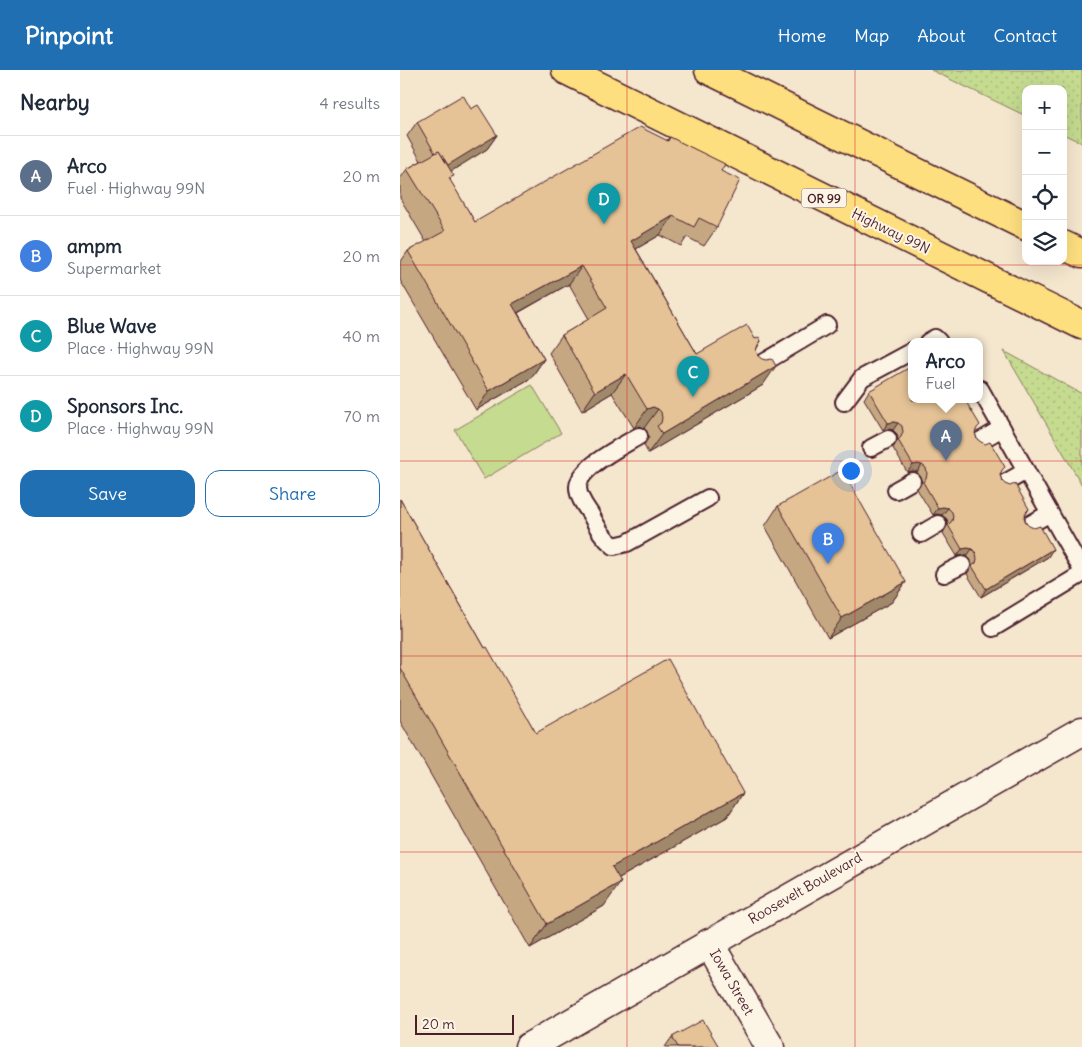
<!DOCTYPE html>
<html lang="en">
<head>
<meta charset="utf-8">
<style>
  :root { --surface:#fff; --page:#f2f2f3; --text:#1f2937; --muted:#747a83; --line:#e0e1e3; --accent:#1f6fb2 }
  body { margin:0; font-family:Delius,sans-serif; background:var(--page); color:var(--text) }
  .controls { position:absolute; right:15px; top:15px; display:grid; overflow:hidden; border-radius:10px; box-shadow:0 5px 20px #0002 }
  .controls button { width:45px; height:45px; display:grid; place-items:center; padding:0; border:0; border-bottom:1px solid var(--line); background:var(--surface); color:var(--text); font:25px sans-serif }
  .scale { position:absolute; left:15px; bottom:12px; width:99px; box-sizing:border-box; padding-left:5px; border:2px solid #4a1f2b; border-top:0; font-size:14px; line-height:18px; white-space:nowrap; color:#4a1f2b; -webkit-text-stroke:4px #fcf5e5; paint-order:stroke }
  .you { position:absolute; left:450px; top:400px; width:18px; height:18px; margin:-12px; border:4px solid #fff; border-radius:50%; background:#1a73e8; box-shadow:0 0 0 8px #1a73e833 }
  .badge { display:grid; place-items:center; width:32px; height:32px; border-radius:50%; background:var(--accent); color:#fff; font-size:16px; font-weight:700 }
  .pin { position:absolute; translate:-50% -41px; filter:drop-shadow(0 1px 2px #0008) }
  .pin::after { content:''; position:absolute; top:26px; width:18px; height:15px; background:inherit; clip-path:polygon(0 0,100% 0,50% 100%) }
  .popup { position:absolute; left:508px; top:268px; width:75px; height:65px; box-sizing:border-box; display:grid; place-content:center; border-radius:10px; background:var(--surface); filter:drop-shadow(0 1px 4px #0005); font-size:16px; white-space:nowrap; color:var(--muted) }
  .popup b { font-size:19px; color:var(--text) }
  .popup::after { content:''; position:absolute; left:50%; top:100%; margin-left:-10px; border:10px solid transparent; border-top-color:var(--surface) }
  .list { margin:0; padding:0; list-style:none }
  h2 { display:flex; justify-content:space-between; align-items:center; height:65px; margin:0; padding:0 20px; font-size:21px }
  h2 small { font-size:16px; font-weight:400; color:var(--muted) }
  .list li { display:grid; grid-template-columns:32px 1fr auto; gap:15px; align-items:center; box-sizing:border-box; height:80px; padding:0 20px; border-top:1px solid var(--line) }
  .list b { display:block; font-size:19px; white-space:nowrap }
  .list p { margin:0; font-size:16px; white-space:nowrap; color:var(--muted) }
  .list em { font-size:16px; font-style:normal; color:var(--muted) }
  .actions { display:flex; gap:10px; padding:15px 20px }
  .actions a { flex:1; padding:11px 0; border:1px solid var(--accent); border-radius:15px; text-align:center; font-size:18px; color:var(--accent) }
  .actions .main { background:var(--accent); color:#fff }
  .icon { flex:none; width:28px; height:28px; fill:none; stroke:currentColor; stroke-width:2; stroke-linecap:round; stroke-linejoin:round }
  .map { position:relative; flex:none; width:682px; height:977px; overflow:hidden }
  header { display:flex; align-items:center; gap:30px; box-sizing:border-box; height:70px; padding:0 25px; background:var(--accent); color:#fff }
  header strong { font-size:24px }
  nav { display:flex; gap:28px; margin-inline-start:auto; font-size:18px }
  main { display:flex }
  aside { flex:1; background:var(--surface) }
  .map>svg:first-child { display:block }
  .grass { fill:url(#grass-dots); stroke:#887d5e }
  .garden { fill:#c5db90; stroke:#887d5e }
  .lines { fill:none; stroke-linecap:round; stroke-linejoin:round }
  .service-casing { stroke:#4a1f2b; stroke-width:20 }
  .minor-casing { stroke:#4a1f2b; stroke-width:31 }
  .secondary-casing { stroke:#4a1f2b; stroke-width:31 }
  .primary-casing { stroke:#4a1f2b; stroke-width:31 }
  .service { stroke:#fcf5e5; stroke-width:16 }
  .minor { stroke:#fcf5e5; stroke-width:28 }
  .secondary { stroke:#fcf5e5; stroke-width:28 }
  .primary { stroke:#fedf80; stroke-width:28 }
  .wall { fill:#c5a882; stroke:#4a1f2b }
  .shaded-wall { fill:#a0886a; stroke:#4a1f2b }
  .building { fill:#e5c397; stroke:#4a1f2b }
  .grid { fill:none; stroke:#d62828; stroke-width:1; stroke-opacity:0.55 }
  .labels { text-anchor:middle; dominant-baseline:central; stroke-width:4; stroke-linejoin:round; paint-order:stroke }
  .shield { fill:#fcf5e5; stroke:#7f5f63; stroke-width:1 }
  .shield-label { font-size:12px; font-weight:bold; fill:#4a1f2b }
  .street-label { font-size:14px; fill:#4a1f2b; stroke:#fcf5e5 }
</style>
</head>
<body>
<header>
<strong>Pinpoint</strong>
<nav><a>Home</a><a>Map</a><a>About</a><a>Contact</a></nav>
</header>
<main>
<aside>
<h2>Nearby<small>4 results</small></h2>
<ul class="list">
<li><span class="badge" style="background:#5c6f8a">A</span><div><b>Arco</b><p>Fuel · Highway 99N</p></div><em>20 m</em></li>
<li><span class="badge" style="background:#3f7fe0">B</span><div><b>ampm</b><p>Supermarket</p></div><em>20 m</em></li>
<li><span class="badge" style="background:#0f9aa8">C</span><div><b>Blue Wave</b><p>Place · Highway 99N</p></div><em>40 m</em></li>
<li><span class="badge" style="background:#0f9aa8">D</span><div><b>Sponsors Inc.</b><p>Place · Highway 99N</p></div><em>70 m</em></li>
</ul>
<div class="actions"><a class="main">Save</a><a>Share</a></div>
</aside>
<div class="map">
<svg width="682" height="977" viewBox="0 0 682 977">
  <defs>
    <pattern id="grass-dots" width="8" height="8" patternUnits="userSpaceOnUse" patternTransform="scale(1.25)"><rect width="8" height="8" fill="#c5db90"/><path d="M2 2h.1M6 6h.1" fill="none" stroke="#abbc7c" stroke-width="1.8" stroke-linecap="round"/></pattern>
  </defs>
  <rect width="100%" height="100%" fill="#f5e6ce"/>
  <filter id="ink" filterUnits="userSpaceOnUse"><feTurbulence type="fractalNoise" baseFrequency=".02" numOctaves="2"/><feDisplacementMap in="SourceGraphic" scale="10" xChannelSelector="R" yChannelSelector="G"/><feConvolveMatrix kernelMatrix="1 2 1 2 8 2 1 2 1" color-interpolation-filters="sRGB"/></filter>
  <g filter="url(#ink)">
    <!-- grass -->
    <g class="grass">
      <path d="M531 0H682V73L663 64V19H626V46Z"/>
      <path d="M604 281 682 324V415Z"/>
    </g>
    <!-- garden -->
    <path class="garden" d="M132 315 161 363 84 409 55 360Z"/>
    <g class="lines">
      <defs>
        <g id="service">
          <path d="M528 272 535 268 539 272"/>
          <path d="M353 299 427 255"/>
          <path d="M580 319 682 500"/>
          <path d="M444 332 462 308 512 281"/>
          <path d="M239 366C222 376 179 397 178 417 178 428 186 437 191 445 198 458 202 467 214 476L227 473 308 428"/>
          <path d="M580 371 602 358"/>
          <path d="M471 378 488 369"/>
          <path d="M605 413 626 401"/>
          <path d="M496 420 512 411"/>
          <path d="M629 455 650 443"/>
          <path d="M521 464 538 454"/>
          <path d="M544 504 562 495"/>
          <path d="M593 558 682 504"/>
        </g>
        <path id="minor" d="M309 873 370 977"/>
        <path id="secondary" d="M129 977 682 661"/>
        <g id="primary">
          <path d="M166 0 682 255"/>
          <path d="M309 0 626 156"/>
          <path d="M663 175 682 184"/>
        </g>
      </defs>
      <!-- service casing -->
      <use href="#service" class="service-casing"/>
      <!-- minor casing -->
      <use href="#minor" class="minor-casing"/>
      <!-- secondary casing -->
      <use href="#secondary" class="secondary-casing"/>
      <!-- primary casing -->
      <use href="#primary" class="primary-casing"/>
      <!-- service -->
      <use href="#service" class="service"/>
      <!-- minor -->
      <use href="#minor" class="minor"/>
      <!-- secondary -->
      <use href="#secondary" class="secondary"/>
      <!-- primary -->
      <use href="#primary" class="primary"/>
    </g>
    <!-- wall -->
    <g class="wall">
      <path d="M71 39 97 65 87 79 51 101 50 111 75 152 267 70 270 67 321 101 317 157 304 176 287 167 281 176 260 165 236 179 297 284 355 269 361 271 356 280 363 315 248 383 244 375 249 367 247 361 244 358 240 356 234 358 212 323 182 341 149 283 162 265 189 249 169 214 118 243 144 289 131 308 76 340 0 210V193L8 181 26 172 0 128V109L7 99 21 91 7 66 17 52Z"/>
      <path d="M469 321 576 361 575 363 577 369 601 403 600 405 602 411 629 439 624 447 626 453 648 487 581 527 567 504 572 496 571 490 567 486 563 485 557 486 543 463 547 456 548 453 547 449 542 445 537 444 533 445 517 419 522 412 520 406 517 402 513 401 507 402 493 378 498 370 497 364 493 360 489 359 483 360 464 329Z"/>
      <path d="M0 429 85 578 136 663 343 723 327 747 219 808 204 836 130 878 0 651Z"/>
      <path d="M378 436 506 512 492 532 428 568 365 456Z"/>
      <path d="M272 967 319 977H265Z"/>
    </g>
    <!-- shaded-wall -->
    <g class="shaded-wall">
      <path d="M97 65 87 79 34 112 43 97Z"/>
      <path d="M273 146 260 165 217 190 231 171Z"/>
      <path d="M182 196 169 214 99 253 112 234Z"/>
      <path d="M144 289 131 308 76 340 89 321Z"/>
      <path d="M376 296 363 315 248 383 262 364Z"/>
      <path d="M226 304 212 323 182 341 195 322Z"/>
      <path d="M253 337 258 339 244 358 240 356 234 358 247 339Z"/>
      <path d="M494 352 498 353 493 360 489 359 483 360 488 353Z"/>
      <path d="M518 394 522 395 517 402 513 401 507 402 513 395Z"/>
      <path d="M543 437 548 438 542 445 537 444 533 445 538 438Z"/>
      <path d="M568 478 572 479 567 486 563 485 557 486 562 479Z"/>
      <path d="M653 479 648 487 581 527 586 519Z"/>
      <path d="M506 512 492 532 428 568 442 548Z"/>
      <path d="M343 723 327 747 196 821 212 797Z"/>
      <path d="M221 812 204 836 130 878 147 854Z"/>
    </g>
    <!-- building -->
    <g class="building">
      <path d="M63 25 71 39 78 35 97 65 48 95 39 81 35 83 17 52Z"/>
      <path d="M240 57 268 71 270 67 325 94 321 101 340 110 317 157 299 148 294 157 273 146 231 171 297 284 347 255 355 269 359 267 361 271 358 275 356 280 358 286 362 289 366 290 372 289 376 296 262 364 257 356 261 353 262 348 261 342 258 339 253 337 247 339 226 304 195 322 162 265 207 238 182 196 112 234 144 289 89 321 8 181 45 161 7 99 39 81 54 106 49 108 75 152Z"/>
      <path d="M512 296V330H565L580 355 577 358 575 363 577 369 581 372 585 374 590 372 605 397 602 400 600 405 602 411 605 414 610 416 615 414 629 439 626 442 624 447 626 453 629 456 634 458 640 456 653 479 586 519 572 496 576 493 577 489 576 483 572 479 568 478 562 479 548 455 552 451 553 446 552 442 548 438 543 437 538 438 523 412 526 408 527 404 526 398 522 395 518 394 513 395 498 370 501 367 503 362 502 356 498 353 494 352 488 353 469 321Z"/>
      <path d="M442 400 506 512 442 548 378 436Z"/>
      <path d="M0 429 85 578 87 577 136 663 268 589 343 723 212 797 221 812 147 854 0 598Z"/>
      <path d="M303 950 319 977H278L272 967Z"/>
    </g>
  </g>
  <!-- grid -->
  <path class="grid" d="M227 0V977M455 0V977M0 195H682M0 391H682M0 586H682M0 782H682"/>
  <g class="labels">
    <!-- shield labels -->
    <rect class="shield" x="401.5" y="118.5" width="45" height="19" rx="4"/>
    <g class="shield-label">
      <text x="424" y="128">OR 99</text>
    </g>
    <!-- street labels -->
    <g class="street-label">
      <text transform="translate(491 161) rotate(26)">Highway 99N</text>
      <text transform="translate(405 818) rotate(-30)">Roosevelt Boulevard</text>
      <text transform="translate(332 912) rotate(60)">Iowa Street</text>
    </g>
  </g>
</svg>
<div class="controls">
<button>+</button>
<button>−</button>
<button><svg class="icon" aria-label="locate" viewBox="0 0 24 24"><circle cx="12" cy="12" r="6"/><path d="M12 2v4M12 18v4M2 12h4M18 12h4"/></svg></button>
<button><svg class="icon" aria-label="layers" viewBox="0 0 24 24"><path d="M12 4l9 5-9 5-9-5zM3 14l9 5 9-5"/></svg></button>
</div>
<div class="scale">20 m</div>
<div class="you"></div>
<div class="pin badge" style="left:546px;top:391px;background:#5c6f8a">A</div>
<div class="popup"><b>Arco</b>Fuel</div>
<div class="pin badge" style="left:428px;top:494px;background:#3f7fe0">B</div>
<div class="pin badge" style="left:293px;top:327px;background:#0f9aa8">C</div>
<div class="pin badge" style="left:204px;top:154px;background:#0f9aa8">D</div>
</div>
</main>
</body>
</html>
